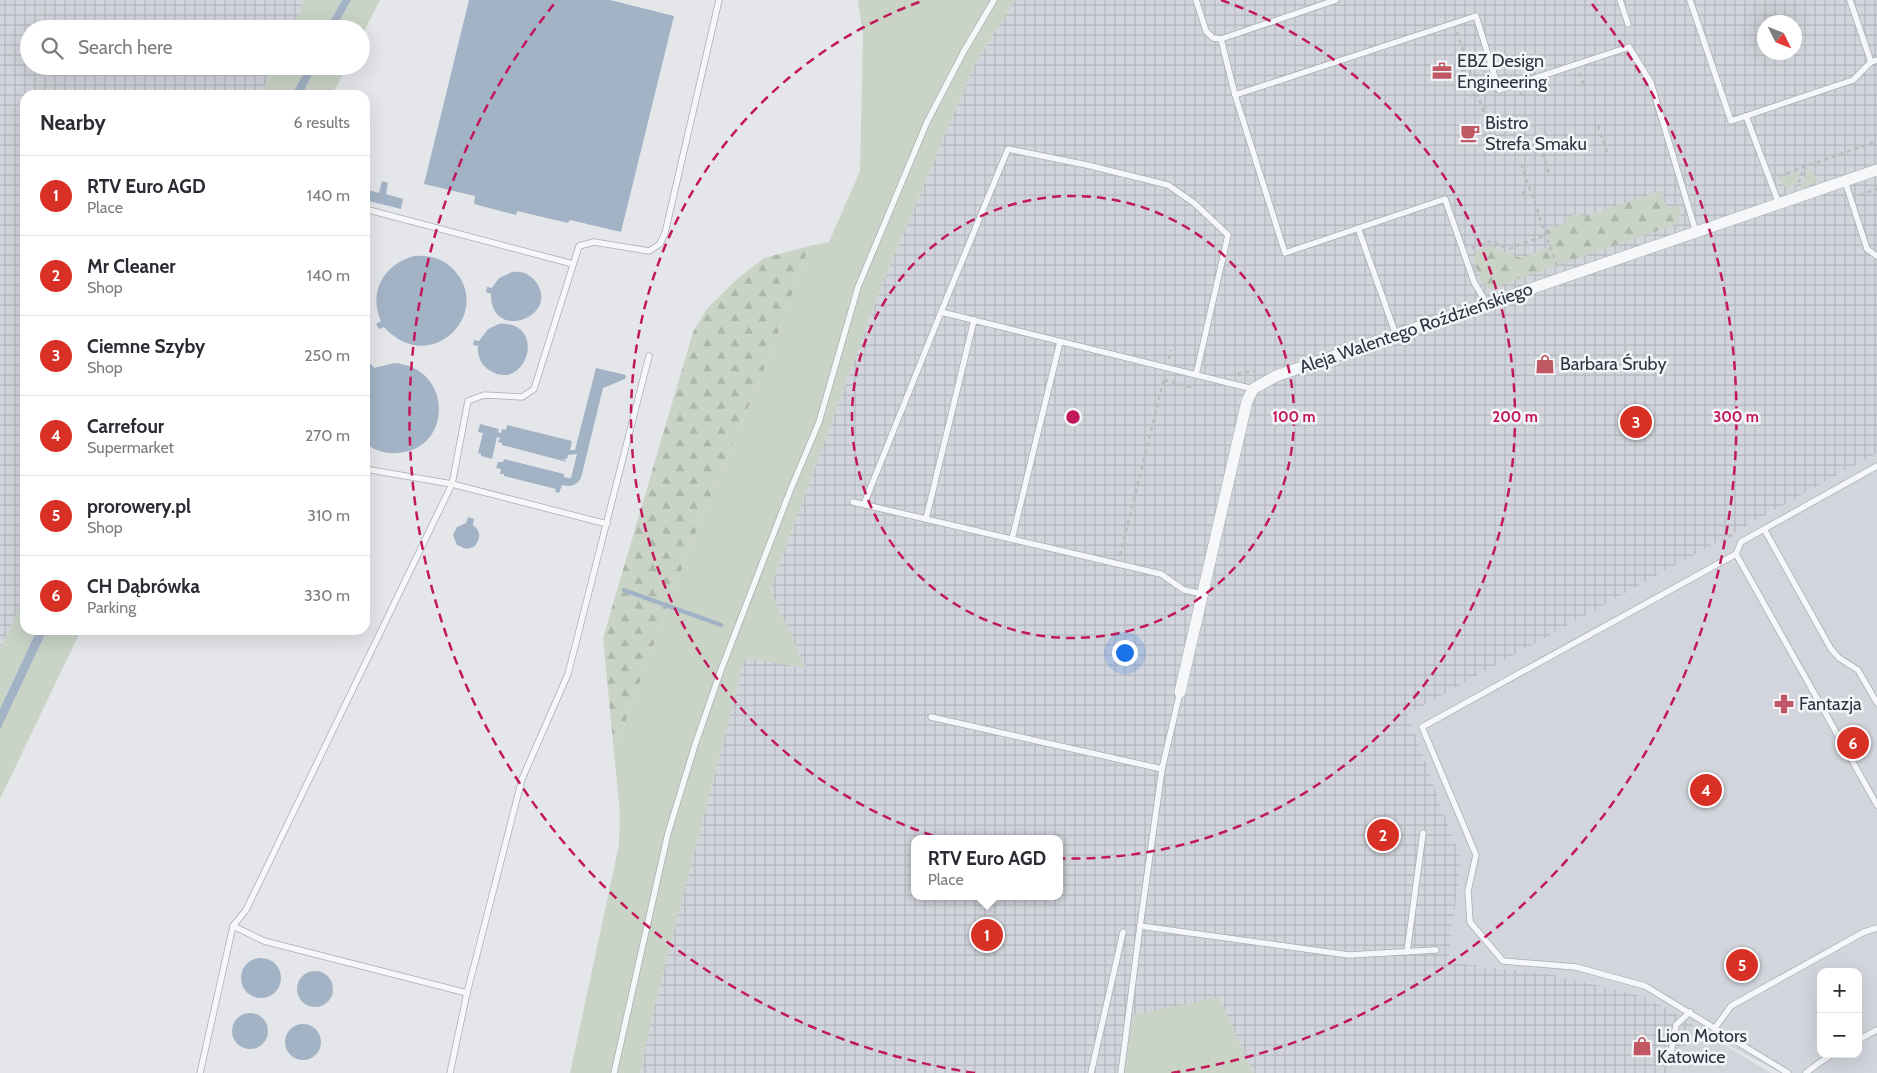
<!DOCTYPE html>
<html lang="en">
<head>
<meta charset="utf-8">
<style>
  :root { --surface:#fff; --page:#f7f7f7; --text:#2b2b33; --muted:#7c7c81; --line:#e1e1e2; --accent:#d93025 }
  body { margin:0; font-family:Cabin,sans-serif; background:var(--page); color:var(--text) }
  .controls { position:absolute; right:15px; bottom:15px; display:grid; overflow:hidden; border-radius:10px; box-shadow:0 5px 20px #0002 }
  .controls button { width:45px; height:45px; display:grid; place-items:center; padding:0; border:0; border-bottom:1px solid var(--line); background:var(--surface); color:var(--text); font:25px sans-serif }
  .compass { position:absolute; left:1757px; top:15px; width:45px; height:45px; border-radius:50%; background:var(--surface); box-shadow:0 5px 20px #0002; rotate:133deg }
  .you { position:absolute; left:1124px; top:652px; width:18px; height:18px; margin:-12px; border:4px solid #fff; border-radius:50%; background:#1a73e8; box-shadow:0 0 0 8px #1a73e833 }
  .badge { display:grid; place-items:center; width:32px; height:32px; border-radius:50%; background:var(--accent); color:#fff; font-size:16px; font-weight:700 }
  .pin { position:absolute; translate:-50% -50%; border:2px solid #fff; box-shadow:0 1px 5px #0006 }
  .popup { position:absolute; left:911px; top:835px; width:152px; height:65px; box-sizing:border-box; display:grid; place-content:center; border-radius:10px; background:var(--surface); filter:drop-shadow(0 1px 4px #0005); font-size:16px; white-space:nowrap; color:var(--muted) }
  .popup b { font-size:19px; color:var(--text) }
  .popup::after { content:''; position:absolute; left:50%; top:100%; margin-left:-10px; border:10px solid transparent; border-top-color:var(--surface) }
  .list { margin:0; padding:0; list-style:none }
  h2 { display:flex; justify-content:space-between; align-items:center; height:65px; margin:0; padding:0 20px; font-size:21px }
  h2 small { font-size:16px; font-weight:400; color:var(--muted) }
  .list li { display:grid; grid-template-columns:32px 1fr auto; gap:15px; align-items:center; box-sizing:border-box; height:80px; padding:0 20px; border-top:1px solid var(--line) }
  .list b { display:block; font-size:19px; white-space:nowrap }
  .list p { margin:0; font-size:16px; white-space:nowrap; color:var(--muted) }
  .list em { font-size:16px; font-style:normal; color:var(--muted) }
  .icon { flex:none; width:28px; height:28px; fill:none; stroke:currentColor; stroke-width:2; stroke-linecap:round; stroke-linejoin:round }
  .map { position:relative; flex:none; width:1877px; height:1073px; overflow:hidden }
  .search { position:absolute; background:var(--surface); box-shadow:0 5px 20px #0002; left:20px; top:20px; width:350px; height:55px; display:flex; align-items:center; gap:12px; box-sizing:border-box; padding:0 18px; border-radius:28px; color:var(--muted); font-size:19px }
  .panel { position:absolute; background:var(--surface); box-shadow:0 5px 20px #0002; left:20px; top:90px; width:350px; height:545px; border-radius:15px }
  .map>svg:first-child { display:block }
  .built { fill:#d2d5dc; fill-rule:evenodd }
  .industrial { fill:url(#industrial-grid); fill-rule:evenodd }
  .green { fill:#c9d3c6 }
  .forest { fill:url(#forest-firs) }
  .water { fill:#a3b3c6 }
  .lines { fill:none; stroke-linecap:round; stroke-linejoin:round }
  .stream { stroke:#a3b3c6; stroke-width:4.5 }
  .service-casing { stroke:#a9adb4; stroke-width:7 }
  .minor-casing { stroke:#a9adb4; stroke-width:12 }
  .path { stroke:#babcc2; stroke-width:2.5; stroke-dasharray:4 4; stroke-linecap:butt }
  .service { stroke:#f6f7f9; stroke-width:5.5 }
  .minor { stroke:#f6f7f9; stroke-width:11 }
  .ring { fill:none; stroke:#c2185b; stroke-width:2.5; stroke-dasharray:9 6 }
  .labels { text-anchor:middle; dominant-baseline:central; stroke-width:5; stroke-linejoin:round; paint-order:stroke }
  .poi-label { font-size:18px; fill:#2d3441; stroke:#f4f5f8; text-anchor:start }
  .street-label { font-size:18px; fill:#2d3441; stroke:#f4f5f8 }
  .centre { fill:#c2185b; stroke:#f4f5f8; stroke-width:2.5 }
  .ring-label { font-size:15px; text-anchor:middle; font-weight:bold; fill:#c2185b; stroke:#f4f5f8; stroke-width:5; stroke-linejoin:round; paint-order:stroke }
</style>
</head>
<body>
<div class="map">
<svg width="1877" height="1073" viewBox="0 0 1877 1073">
  <defs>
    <pattern id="industrial-grid" width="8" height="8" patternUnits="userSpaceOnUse" patternTransform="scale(1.25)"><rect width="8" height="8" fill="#d2d5dc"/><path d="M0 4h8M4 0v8" fill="none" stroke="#b5b7be"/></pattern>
    <pattern id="forest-firs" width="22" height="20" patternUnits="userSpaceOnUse" patternTransform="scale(1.25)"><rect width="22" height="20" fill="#c9d3c6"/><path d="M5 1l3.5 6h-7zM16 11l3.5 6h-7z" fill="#adb6ab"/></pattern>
  </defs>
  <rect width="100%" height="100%" fill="#e4e6ea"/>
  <!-- built -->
  <path class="built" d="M1877 453V1073H1781L1707 1034 1771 1073H1670L1694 1027 1675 1013 1645 997 1554 975 1448 962 1461 860 1408 714ZM1821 972H1858V1054H1821Z"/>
  <!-- industrial -->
  <g class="industrial">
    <path d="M0 0H305L292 29H29V66H274L261 95H25V596L0 649Z"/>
    <path d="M1015 0H1877V453L1408 714 1461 860 1448 962 1554 975 1645 997 1675 1013 1695 1027 1670 1073H1253L1219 997 1124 1073H640L654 1008 745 657 806 668 770 590 883 282 975 64ZM1764 22H1794V52H1764ZM914 839H1060V896H914Z"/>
  </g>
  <!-- green -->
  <g class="green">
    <path d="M305 0H342L326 29H292Z"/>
    <path d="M351 0H380L361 37V29H335Z"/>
    <path d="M858 0H1015L975 64 883 282 770 590 806 668 745 658 654 1008 640 1073H570L619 845 620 814 614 752 693 539 773 348 809 246 829 242 860 171 863 36Z"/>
    <path d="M274 66H307L292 95H261Z"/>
    <path d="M316 66H347L332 95H302Z"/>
    <path d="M1812 169 1817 179C1814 185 1807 186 1801 188L1807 171Z"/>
    <path d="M1798 172 1800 178 1796 185 1788 188 1784 186 1779 178Z"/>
    <path d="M25 596V630H37L0 709V649Z"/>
    <path d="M47 630H81L0 799V730Z"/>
    <path d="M1219 997 1253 1073H1124L1133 1015Z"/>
  </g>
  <!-- forest -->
  <g class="forest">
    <path d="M1661 190 1667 208 1678 205 1681 216 1677 224 1489 289 1481 280 1473 259 1478 250 1491 246 1521 258 1552 246 1546 230 1566 223 1565 218 1581 212 1583 217Z"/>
    <path d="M809 246 773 348 693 539 614 752 603 638 693 332 707 309 736 280 764 258Z"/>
  </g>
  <!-- water -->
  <g class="water">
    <path d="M342 0H351L335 29H326Z"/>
    <path d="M469 0H610L674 16 621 232 570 220 568 223 517 211 516 215 474 204 475 196 424 184Z"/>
    <path d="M307 66H316L302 95H292Z"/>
    <path d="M382 181 388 183 386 194 403 199 401 209 365 200V189L379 193Z"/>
    <path d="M414 256C428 255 442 258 452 268 496 311 431 379 384 327L379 329 376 324 381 321C368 292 384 264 414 256Z"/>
    <path d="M512 272C522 271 530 274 536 282 561 317 490 343 491 294L486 292 487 287 492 288 499 278Z"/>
    <path d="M499 324C549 320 526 395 489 370 481 365 477 356 478 346L473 345 474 340 479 341 488 329Z"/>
    <path d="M394 363C453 367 454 450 397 453 385 454 374 450 365 443V375L368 372 365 367 371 364 374 368Z"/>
    <path d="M596 368 626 375 625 379 603 388 581 478C576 486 571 487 562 485L559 493 555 492 556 489 504 476V474H500L501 469 496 468 498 462H503L504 459 564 474V477L571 478 577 454 568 455 567 459H563L567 462 502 445V443L498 442 500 438 497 437 492 459 481 456V454L478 453 483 433 478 432 480 424 499 429 498 432 501 433 502 429 506 430 507 425 572 441 570 450H575Z"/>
    <path d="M468 517 474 519 473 525C481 531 481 539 474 547L466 549 457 545 453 535 457 527 466 523Z"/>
    <path d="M37 630H47L0 730V709Z"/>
    <circle cx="261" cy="978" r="20"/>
    <circle cx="315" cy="989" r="18"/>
    <circle cx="250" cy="1031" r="18"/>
    <circle cx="303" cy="1042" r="18"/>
  </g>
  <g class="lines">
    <!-- stream -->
    <path class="stream" d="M624 590 721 625"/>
    <defs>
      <g id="service">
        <path d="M1196 0 1206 31 1213 38 1221 39 1336 0"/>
        <path d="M1620 0 1628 24"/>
        <path d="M1690 0 1731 121 1853 80 1871 62 1877 60"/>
        <path d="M1850 0 1871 62"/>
        <path d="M1221 39 1235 95"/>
        <path d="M1746 116 1779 204"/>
        <path d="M1845 181 1867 249 1877 256"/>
        <path d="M365 209 573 264"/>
        <path d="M1358 228 1396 335"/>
        <path d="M1487 304 1474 282 1445 199 1285 253 1235 95 1476 16 1499 90 1629 47 1651 83 1696 232"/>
        <path d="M1196 375 1228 235 1194 203 1168 185 1087 165 1008 149 941 312 1253 389"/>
        <path d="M365 469 452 484 607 524"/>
        <path d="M853 502 1161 574 1184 590 1203 594"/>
        <path d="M864 504 941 312"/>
        <path d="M926 519 974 320"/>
        <path d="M1764 529 1831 649 1839 658 1858 670 1877 703"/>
        <path d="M1012 539 1060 342"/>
        <path d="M1736 554 1877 805"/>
        <path d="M931 717 1162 769"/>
        <path d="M233 926 264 941 467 993"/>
        <path d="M1140 926 1349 955 1436 950"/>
        <path d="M1407 952 1423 833"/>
        <path d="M1715 1028 1731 1006 1864 932 1877 928"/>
        <path d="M1858 1040 1877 1030"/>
        <path d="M1669 1064 1676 1025 1690 1012"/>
        <path d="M200 1073 233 926 246 910 452 484 468 401 484 395 522 397 534 389 579 246 594 242 649 251 660 244 665 233 719 0"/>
        <path d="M450 1073 467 993 522 779 568 674 649 356"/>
        <path d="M614 1073 668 833 695 745 721 670 790 491 819 422 858 287 927 122 964 51 994 0"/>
        <path d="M1091 1073 1123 932"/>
        <path d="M1121 1073 1140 926 1162 769 1180 692"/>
        <path d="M1788 1073 1645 986 1576 967 1503 961 1470 922 1468 891 1476 855 1422 727 1736 554 1741 542 1877 466"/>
        <path d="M1806 1073 1819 1063 1833 1054"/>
      </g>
      <path id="minor" d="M1180 692 1247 401 1253 389 1276 376 1877 170"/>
    </defs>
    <!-- service casing -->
    <use href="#service" class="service-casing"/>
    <!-- minor casing -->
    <use href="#minor" class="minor-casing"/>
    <!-- path -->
    <g class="path">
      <path d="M1457 32 1491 135 1484 138"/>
      <path d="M1461 71 1469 68"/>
      <path d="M1579 73 1584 86"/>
      <path d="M1520 92 1523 99"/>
      <path d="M1470 96 1477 93"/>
      <path d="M1598 126 1607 152"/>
      <path d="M1540 146 1549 173"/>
      <path d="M1521 164 1557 266"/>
      <path d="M1779 176 1877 141"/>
      <path d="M1799 183 1804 167"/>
      <path d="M1522 193 1530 190"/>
      <path d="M1860 195 1877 189"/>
      <path d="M1472 248 1491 241 1509 249 1546 235"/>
      <path d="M1169 359 1171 350"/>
      <path d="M1238 375 1240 373 1256 371"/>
      <path d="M1164 380 1190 387 1195 386"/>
      <path d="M1722 541 1734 534"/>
      <path d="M1120 555 1164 379"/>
    </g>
    <!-- service -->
    <use href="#service" class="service"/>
    <!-- minor -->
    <use href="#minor" class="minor"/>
  </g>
  <!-- distance rings -->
  <g class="ring">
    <circle cx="1073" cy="417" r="221"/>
    <path d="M1221 0A442 442 0 1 1 925 0"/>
    <path d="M975 1073A663 663 0 0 1 554 4M1592 4A663 663 0 0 1 1171 1073"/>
  </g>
  <!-- icons -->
  <defs>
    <symbol id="office-bare" viewBox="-9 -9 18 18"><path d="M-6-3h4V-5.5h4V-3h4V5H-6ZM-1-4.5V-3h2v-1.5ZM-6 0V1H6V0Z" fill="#c05863" stroke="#f4f5f8" stroke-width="2.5" paint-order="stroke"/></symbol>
    <symbol id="cafe-bare" viewBox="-9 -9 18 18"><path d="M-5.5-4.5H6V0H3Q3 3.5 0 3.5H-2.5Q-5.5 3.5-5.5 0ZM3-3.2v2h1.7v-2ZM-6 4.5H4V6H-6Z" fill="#c05863" stroke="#f4f5f8" stroke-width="2.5" paint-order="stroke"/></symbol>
    <symbol id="shop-bare" viewBox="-9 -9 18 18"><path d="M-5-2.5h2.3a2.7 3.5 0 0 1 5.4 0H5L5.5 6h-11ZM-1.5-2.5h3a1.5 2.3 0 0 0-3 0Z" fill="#c05863" stroke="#f4f5f8" stroke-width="2.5" paint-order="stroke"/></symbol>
    <symbol id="pharmacy-bare" viewBox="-9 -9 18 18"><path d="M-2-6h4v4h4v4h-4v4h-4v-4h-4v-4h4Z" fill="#c05863" stroke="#f4f5f8" stroke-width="2.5" paint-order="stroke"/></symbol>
  </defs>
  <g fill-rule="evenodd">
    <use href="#office-bare" x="1428" y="57" width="28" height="28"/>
    <use href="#cafe-bare" x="1456" y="119" width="28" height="28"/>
    <use href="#shop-bare" x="1531" y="350" width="28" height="28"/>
    <use href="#pharmacy-bare" x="1770" y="690" width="28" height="28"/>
    <use href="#shop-bare" x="1628" y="1032" width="28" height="28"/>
  </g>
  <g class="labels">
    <!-- poi labels -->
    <g class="poi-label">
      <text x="1457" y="61">EBZ Design<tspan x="1457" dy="21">Engineering</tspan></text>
      <text x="1485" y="123">Bistro<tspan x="1485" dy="21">Strefa Smaku</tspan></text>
      <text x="1560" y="364">Barbara Śruby</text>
      <text x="1799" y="704">Fantazja</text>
      <text x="1657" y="1036">Lion Motors<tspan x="1657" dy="21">Katowice</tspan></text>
    </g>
    <!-- street labels -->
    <g class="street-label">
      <text transform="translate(1416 328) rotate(-19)">Aleja Walentego Roździeńskiego</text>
    </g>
  </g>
  <circle cx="1073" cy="417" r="8" class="centre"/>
  <g class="ring-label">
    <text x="1294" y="422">100 m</text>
    <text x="1515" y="422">200 m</text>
    <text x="1736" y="422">300 m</text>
  </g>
</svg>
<div class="controls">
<button>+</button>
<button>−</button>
</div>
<svg class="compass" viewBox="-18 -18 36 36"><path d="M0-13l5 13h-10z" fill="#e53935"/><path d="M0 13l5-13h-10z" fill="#7c7c81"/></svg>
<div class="you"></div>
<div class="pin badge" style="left:987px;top:935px">1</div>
<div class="popup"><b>RTV Euro AGD</b>Place</div>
<div class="pin badge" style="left:1383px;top:835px">2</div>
<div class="pin badge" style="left:1636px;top:422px">3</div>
<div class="pin badge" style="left:1706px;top:790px">4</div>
<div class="pin badge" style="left:1742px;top:965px">5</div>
<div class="pin badge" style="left:1853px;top:743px">6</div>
<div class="search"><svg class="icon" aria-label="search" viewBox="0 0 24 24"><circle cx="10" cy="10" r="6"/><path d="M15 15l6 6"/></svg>Search here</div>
<section class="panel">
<h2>Nearby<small>6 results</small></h2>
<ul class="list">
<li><span class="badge">1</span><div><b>RTV Euro AGD</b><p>Place</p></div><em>140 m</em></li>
<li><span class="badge">2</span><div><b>Mr Cleaner</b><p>Shop</p></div><em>140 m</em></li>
<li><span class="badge">3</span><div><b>Ciemne Szyby</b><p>Shop</p></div><em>250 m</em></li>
<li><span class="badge">4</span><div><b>Carrefour</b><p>Supermarket</p></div><em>270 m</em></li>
<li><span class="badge">5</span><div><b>prorowery.pl</b><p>Shop</p></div><em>310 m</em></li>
<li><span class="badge">6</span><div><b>CH Dąbrówka</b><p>Parking</p></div><em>330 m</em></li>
</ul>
</section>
</div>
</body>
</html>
